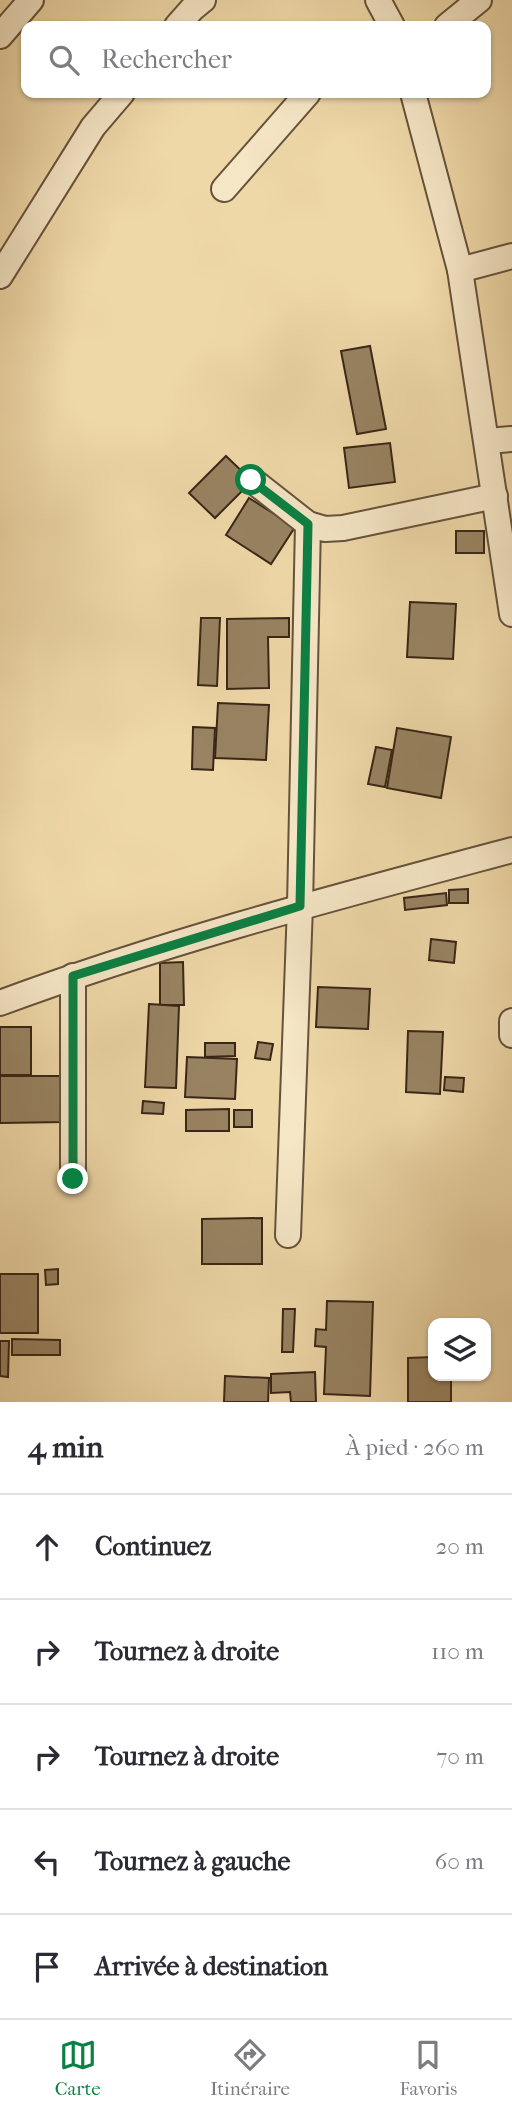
<!DOCTYPE html>
<html lang="fr">
<head>
<meta charset="utf-8">
<style>
  :root { --surface:#fff; --page:#f2f2f3; --text:#2b2b33; --muted:#7c7c81; --line:#e1e1e2; --accent:#0b8043 }
  body { margin:0; font-family:"IM FELL French Canon",serif; background:var(--page); color:var(--text) }
  .controls { position:absolute; right:21px; bottom:21px; display:grid; overflow:hidden; border-radius:14px; box-shadow:0 2px 5px #0004 }
  .controls button { width:63px; height:63px; display:grid; place-items:center; padding:0; border:0; border-bottom:2px solid var(--line); background:var(--surface); color:var(--text); font:35px sans-serif }
  .stop { position:absolute; width:21px; height:21px; margin:-16px; border:5px solid #0b8043; border-radius:50%; background:#fff }
  .stop.end { background:#0b8043; border-color:#fff; box-shadow:0 2px 7px #0008 }
  .list { margin:0; padding:0; list-style:none }
  h2 { display:flex; justify-content:space-between; align-items:center; height:91px; margin:0; padding:0 28px; font-size:30px }
  h2 small { font-size:23px; font-weight:400; color:var(--muted) }
  .list li { display:grid; grid-template-columns:46px 1fr auto; gap:21px; align-items:center; box-sizing:border-box; height:105px; padding:0 28px; border-top:2px solid var(--line) }
  .list b { display:block; font-size:26px; white-space:nowrap }
  .list em { font-size:23px; font-style:normal; color:var(--muted) }
  .icon { flex:none; width:38px; height:38px; fill:none; stroke:currentColor; stroke-width:2; stroke-linecap:round; stroke-linejoin:round }
  .map { position:relative; flex:none; width:512px; height:1402px; overflow:hidden }
  .search { position:absolute; background:var(--surface); box-shadow:0 2px 5px #0004; left:21px; right:21px; top:21px; height:77px; display:flex; align-items:center; gap:18px; box-sizing:border-box; padding:0 24px; border-radius:14px; color:var(--muted); font-size:26px }
  .sheet { height:616px; background:var(--surface) }
  nav { display:flex; justify-content:space-around; align-items:center; box-sizing:border-box; height:98px; border-top:2px solid var(--line); background:var(--surface); font-size:19px; color:var(--muted) }
  nav a { display:grid; justify-items:center; gap:4px }
  nav .on { color:var(--accent) }
  .map>svg:first-child { display:block }
  .building { fill:#988362; stroke:#392617; stroke-width:2 }
  .lines { fill:none; stroke-linecap:round; stroke-linejoin:round }
  .minor-casing { stroke:#66523b; stroke-width:28 }
  .minor { stroke:#f5e6c6; stroke-width:24 }
  .route { stroke:#0b8043; stroke-width:9 }
</style>
</head>
<body>
<div class="map">
<svg width="512" height="1402" viewBox="0 0 512 1402">
  <rect width="100%" height="100%" fill="#efd8a8"/>
  <filter id="stains"><feTurbulence type="fractalNoise" baseFrequency=".00286" numOctaves="4"/><feColorMatrix values="0 0 0 0 .2 0 0 0 0 .09 0 0 0 0 .02 0 0 0 .5 -.17"/></filter>
  <radialGradient id="worn" r=".72"><stop offset=".6" stop-color="#630" stop-opacity="0"/><stop offset="1" stop-color="#630" stop-opacity=".3"/></radialGradient>
  <!-- building -->
  <g class="building">
    <path d="M370 346 386 429 357 434 341 351Z"/>
    <path d="M390 443 395 482 349 488 344 448Z"/>
    <path d="M226 456 252 481 215 518 189 493Z"/>
    <path d="M249 498 295 527 271 564 226 535Z"/>
    <rect x="456" y="531" width="28" height="22"/>
    <path d="M410 602 456 604 453 659 407 657Z"/>
    <path d="M201 618H220L217 686 198 685Z"/>
    <path d="M289 618V637H268L269 688 227 689V619Z"/>
    <path d="M218 703 269 705 266 760 215 758Z"/>
    <path d="M193 727 215 728 213 770 192 769Z"/>
    <path d="M397 728 451 737 441 798 387 788Z"/>
    <path d="M376 747 392 750 385 787 368 784Z"/>
    <path d="M468 889V903H449V890Z"/>
    <path d="M446 893 447 905 405 910 404 898Z"/>
    <path d="M431 939 456 942 454 963 429 960Z"/>
    <path d="M183 962 184 1005H160V963Z"/>
    <path d="M318 987 370 989 368 1029 316 1027Z"/>
    <path d="M149 1004 179 1006 176 1088 145 1087Z"/>
    <rect x="0" y="1027" width="31" height="48"/>
    <path d="M408 1031 443 1032 440 1094 406 1092Z"/>
    <path d="M258 1042 273 1044 270 1060 255 1058Z"/>
    <path d="M205 1043H235V1056L205 1057Z"/>
    <path d="M187 1057 237 1059 235 1099 185 1097Z"/>
    <path d="M0 1076H62L63 1122 0 1123Z"/>
    <path d="M445 1077 464 1078 463 1092 444 1090Z"/>
    <path d="M143 1101 164 1103 163 1114 142 1113Z"/>
    <path d="M229 1109V1131H186V1110Z"/>
    <rect x="234" y="1110" width="18" height="17"/>
    <path d="M262 1218V1264H202V1219Z"/>
    <path d="M58 1269V1284L46 1285 45 1270Z"/>
    <rect x="0" y="1274" width="38" height="59"/>
    <path d="M327 1301 373 1302 370 1396 324 1394 326 1347 315 1346 316 1329 326 1330Z"/>
    <path d="M283 1309H295L293 1352H282Z"/>
    <path d="M12 1339 60 1340V1355H12Z"/>
    <path d="M0 1341H9L8 1377 0 1376Z"/>
    <path d="M433 1357V1376H451V1402H408V1358Z"/>
    <path d="M315 1372 316 1402H291L290 1392 271 1393V1374Z"/>
    <path d="M225 1376 269 1378 268 1402H224Z"/>
  </g>
  <g class="lines">
    <defs>
      <g id="minor">
        <path d="M378 0 392 26"/>
        <path d="M177 26 192 9 203 0"/>
        <path d="M447 26 479 0"/>
        <path d="M0 36 31 0"/>
        <path d="M413 93 460 270 512 614"/>
        <path d="M224 189 308 93"/>
        <path d="M460 270 512 256"/>
        <path d="M0 276 93 127 122 93"/>
        <path d="M487 441 512 439"/>
        <path d="M252 480 308 524 325 529 343 528 495 496"/>
        <path d="M73 976V1179"/>
        <path d="M0 1003C167 941 340 896 512 850"/>
        <path d="M512 1021V1035"/>
        <path d="M288 1235 300 906 308 524"/>
      </g>
    </defs>
    <!-- minor casing -->
    <use href="#minor" class="minor-casing"/>
    <!-- minor -->
    <use href="#minor" class="minor"/>
  </g>
  <g class="lines">
    <!-- route -->
    <path class="route" d="M73 1179V976L300 906 308 524 251 480"/>
  </g>
  <rect width="100%" height="100%" filter="url(#stains)"/>
  <rect width="100%" height="100%" fill="url(#worn)"/>
</svg>
<div class="controls">
<button><svg class="icon" aria-label="layers" viewBox="0 0 24 24"><path d="M12 4l9 5-9 5-9-5zM3 14l9 5 9-5"/></svg></button>
</div>
<div class="stop" style="left:251px;top:480px"></div>
<div class="stop end" style="left:73px;top:1179px"></div>
<div class="search"><svg class="icon" aria-label="search" viewBox="0 0 24 24"><circle cx="10" cy="10" r="6"/><path d="M15 15l6 6"/></svg>Rechercher</div>
</div>
<section class="sheet">
<h2>4 min<small>À pied · 260 m</small></h2>
<ul class="list">
<li><svg class="icon" aria-label="ahead" viewBox="0 0 24 24"><path d="M12 20V5M6 11l6-6 6 6"/></svg><div><b>Continuez</b></div><em>20 m</em></li>
<li><svg class="icon" aria-label="right" viewBox="0 0 24 24"><path d="M7 20v-9h11M14 6l5 5-5 5"/></svg><div><b>Tournez à droite</b></div><em>110 m</em></li>
<li><svg class="icon" aria-label="right" viewBox="0 0 24 24"><path d="M7 20v-9h11M14 6l5 5-5 5"/></svg><div><b>Tournez à droite</b></div><em>70 m</em></li>
<li><svg class="icon" aria-label="left" viewBox="0 0 24 24"><path d="M17 20v-9H6M10 6l-5 5 5 5"/></svg><div><b>Tournez à gauche</b></div><em>60 m</em></li>
<li><svg class="icon" aria-label="arrive" viewBox="0 0 24 24"><path d="M6 21V4h12l-3 4 3 4H6"/></svg><div><b>Arrivée à destination</b></div></li>
</ul>
</section>
<nav>
<a class="on"><svg class="icon" aria-label="map" viewBox="0 0 24 24"><path d="M3 6l6-2 6 2 6-2v14l-6 2-6-2-6 2zM9 4v14M15 6v14"/></svg>Carte</a>
<a><svg class="icon" aria-label="directions" viewBox="0 0 24 24"><path d="M12 3l9 9-9 9-9-9zM9 14v-3h6M13 9l2 2-2 2"/></svg>Itinéraire</a>
<a><svg class="icon" aria-label="saved" viewBox="0 0 24 24"><path d="M7 4h10v16l-5-4-5 4z"/></svg>Favoris</a>
</nav>
</body>
</html>
